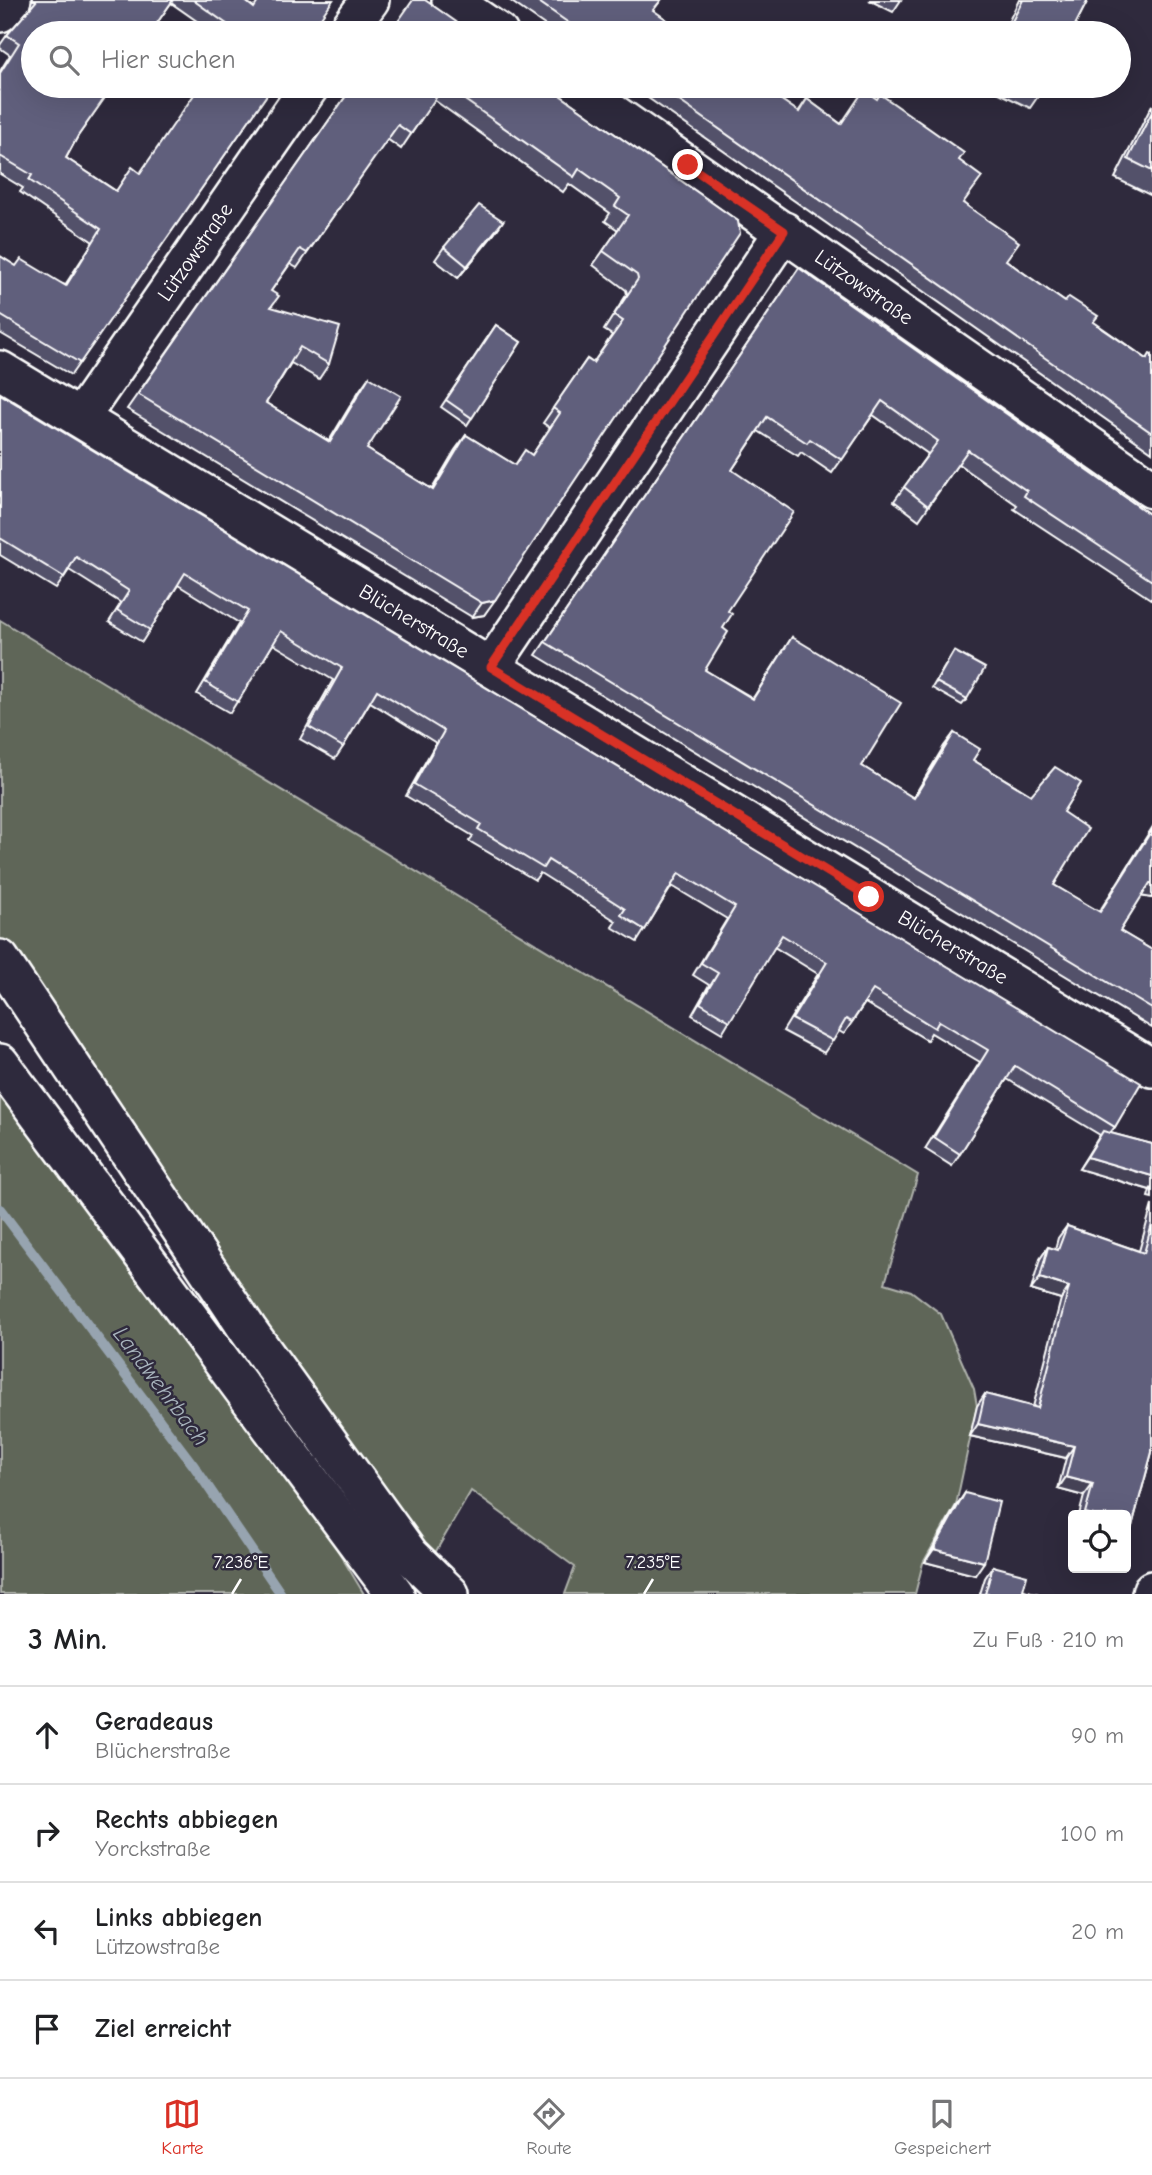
<!DOCTYPE html>
<html lang="de">
<head>
<meta charset="utf-8">
<style>
  :root { --surface:#fff; --page:#f2f2f2; --text:#202124; --muted:#757577; --line:#e0e0e0; --accent:#d93025 }
  body { margin:0; font-family:"Comic Neue",sans-serif; background:var(--page); color:var(--text) }
  .controls { position:absolute; right:21px; bottom:21px; display:grid; overflow:hidden; border-radius:7px; box-shadow:0 7px 28px #0002 }
  .controls button { width:63px; height:63px; display:grid; place-items:center; padding:0; border:0; border-bottom:2px solid var(--line); background:var(--surface); color:var(--text); font:35px sans-serif }
  .stop { position:absolute; width:21px; height:21px; margin:-16px; border:5px solid #d93025; border-radius:50%; background:#fff }
  .stop.end { background:#d93025; border-color:#fff; box-shadow:0 2px 7px #0008 }
  .list { margin:0; padding:0; list-style:none }
  h2 { display:flex; justify-content:space-between; align-items:center; height:91px; margin:0; padding:0 28px; font-size:30px }
  h2 small { font-size:23px; font-weight:400; color:var(--muted) }
  .list li { display:grid; grid-template-columns:46px 1fr auto; gap:21px; align-items:center; box-sizing:border-box; height:98px; padding:0 28px; border-top:2px solid var(--line) }
  .list b { display:block; font-size:26px; white-space:nowrap }
  .list p { margin:0; font-size:23px; white-space:nowrap; color:var(--muted) }
  .list em { font-size:23px; font-style:normal; color:var(--muted) }
  .icon { flex:none; width:38px; height:38px; fill:none; stroke:currentColor; stroke-width:2; stroke-linecap:round; stroke-linejoin:round }
  .map { position:relative; flex:none; width:1152px; height:1594px; overflow:hidden }
  .search { position:absolute; background:var(--surface); box-shadow:0 7px 28px #0002; left:21px; right:21px; top:21px; height:77px; display:flex; align-items:center; gap:18px; box-sizing:border-box; padding:0 24px; border-radius:38px; color:var(--muted); font-size:26px }
  .sheet { height:483px; background:var(--surface) }
  nav { display:flex; justify-content:space-around; align-items:center; box-sizing:border-box; height:98px; border-top:2px solid var(--line); background:var(--surface); font-size:19px; color:var(--muted) }
  nav a { display:grid; justify-items:center; gap:4px }
  nav .on { color:var(--accent) }
  .map>svg:first-child { display:block }
  .green { fill:#5f6658; stroke:#afb2ac; stroke-width:2 }
  .lines { fill:none; stroke-linecap:round; stroke-linejoin:round }
  .stream { stroke:#97a4b0; stroke-width:10 }
  .minor-casing { stroke:#fff; stroke-width:42 }
  .minor { stroke:#2f2a3d; stroke-width:37 }
  .wall { fill:#53516b; stroke:#fff; stroke-width:2; fill-rule:evenodd }
  .shaded-wall { fill:#444257; stroke:#fff; stroke-width:2 }
  .building { fill:#615e7c; stroke:#fff; stroke-width:2 }
  .route { stroke:#d93025; stroke-width:9 }
  .ticks { fill:none; stroke:#fff; stroke-width:2.5 }
  .labels { text-anchor:middle; dominant-baseline:central; stroke-width:5; stroke-linejoin:round; paint-order:stroke }
  .street-label { font-size:21px; fill:#fff; stroke:#2f2a3d }
  .water-label { font-size:23px; font-style:italic; fill:#a8b4bd; stroke:#2f2a3d }
  .ticks-label { font-size:18px; text-anchor:middle; fill:#fff; stroke:#2f2a3d; stroke-width:5; stroke-linejoin:round; paint-order:stroke }
</style>
</head>
<body>
<div class="map">
<svg width="1152" height="1594" viewBox="0 0 1152 1594">
  <rect width="100%" height="100%" fill="#2f2a3d"/>
  <filter id="ink" filterUnits="userSpaceOnUse"><feTurbulence type="fractalNoise" baseFrequency=".0143" numOctaves="2"/><feDisplacementMap in="SourceGraphic" scale="14" xChannelSelector="R" yChannelSelector="G"/><feConvolveMatrix kernelMatrix="1 2 1 2 8 2 1 2 1" color-interpolation-filters="sRGB"/></filter>
  <g filter="url(#ink)">
    <!-- green -->
    <g class="green">
      <path d="M0 620 918 1175 885 1283 911 1291 941 1314 974 1389 977 1406 956 1505 923 1563 915 1594H565L575 1567 471 1491 432 1558 359 1470 0 941Z"/>
      <path d="M0 1090 314 1511 364 1594H0Z"/>
    </g>
    <g class="lines">
      <!-- stream -->
      <path class="stream" d="M0 1209 194 1466 281 1594"/>
      <defs>
        <g id="minor">
          <path d="M451 0 499 33"/>
          <path d="M0 13 12 0"/>
          <path d="M346 33 370 0"/>
          <path d="M574 86 1152 489"/>
          <path d="M0 370 1152 1068"/>
          <path d="M80 418 310 86"/>
          <path d="M491 667 784 231"/>
          <path d="M0 959 248 1330 410 1555 450 1594"/>
          <path d="M0 1063 395 1594"/>
          <path d="M1151 1594 1152 1590"/>
        </g>
      </defs>
      <!-- minor casing -->
      <use href="#minor" class="minor-casing"/>
      <!-- minor -->
      <use href="#minor" class="minor"/>
    </g>
    <!-- wall -->
    <g class="wall">
      <path d="M32 0H244L254 7 310 33H214L171 3 78 136 66 158 116 191 140 173 273 86 71 375 0 333V256L16 266 65 285 93 242 20 192 23 188 0 174V71L10 55 0 48V45L7 35 29 10Z"/>
      <path d="M509 0H661L653 11 686 33H556Z"/>
      <path d="M869 0H901L893 12Z"/>
      <path d="M1019 0H1088L1071 33H1003Z"/>
      <path d="M353 86H547L738 221 484 615 472 617 127 409ZM434 100 563 192 569 184 610 213 605 221 618 230 593 265 626 290 627 294 604 330 612 335 593 363 587 359 543 423 550 428 532 455 515 465 466 435 455 450 432 489 367 449 369 377 359 391 329 441 266 403 291 363 319 379 329 364 271 307V291L290 264 297 268 387 139 401 149Z"/>
      <path d="M631 86H761L798 112 807 99 841 124 959 160 963 203 1006 260 1018 269 1147 359 1152 355V452Z"/>
      <path d="M985 86H1045L1030 108Z"/>
      <path d="M1152 105V196L1115 178Z"/>
      <path d="M503 221 494 234 458 278 435 260 444 247Z"/>
      <path d="M799 268 1152 516V600L1014 509 1017 505 958 464 919 520 894 501 928 454 873 415 832 473 801 452 798 456 758 431 732 470 728 611 723 628 705 670 753 698 792 637 862 766 913 798 944 746 954 733 973 760 1031 795 1063 812 1054 885 1099 912 1152 828V898L1141 896 1120 931 1152 950V1028L536 655Z"/>
      <path d="M496 325 521 342 467 425 441 407Z"/>
      <path d="M0 394 1115 1127 1110 1133 1152 1144V1198L1148 1197 1150 1190 1079 1169 1100 1135 1007 1079 952 1166 925 1149 980 1062 931 1033 927 1040 865 1003 844 1034 839 1031 824 1053 783 1031 818 974 774 947 722 1033 692 1015 709 985 693 975 727 919 672 886 637 942 612 927 616 921 540 873 535 880 469 841 473 836 406 796 436 743 370 702 343 747 335 759 300 739 333 680 273 644 230 713 197 694 239 623 178 585 142 642 109 622 121 603 69 570 56 589 0 555Z"/>
      <path d="M954 651 967 699 962 705 932 688Z"/>
      <path d="M1152 1205V1452L1132 1526 1126 1535V1515H1079L1084 1496 1058 1489 1066 1458 970 1436 977 1406 985 1394 1033 1407 1061 1299 1031 1290 1040 1259 1048 1247 1055 1249 1058 1238 1067 1226 1139 1251Z"/>
      <path d="M965 1493 975 1575 925 1562 956 1506Z"/>
      <path d="M993 1566 1023 1590 1039 1594H980L985 1578Z"/>
    </g>
    <!-- shaded-wall -->
    <g class="shaded-wall">
      <path d="M503 221 494 234 458 278 467 266Z"/>
      <path d="M495 600 484 615 472 617 482 603Z"/>
      <path d="M1150 883H1152V898L1140 896Z"/>
      <path d="M1087 1157 1152 1176V1187L1150 1190 1079 1169Z"/>
      <path d="M1040 1278 1069 1287 1061 1299 1031 1290Z"/>
      <path d="M978 1424 1074 1446 1066 1458 970 1436Z"/>
      <path d="M1066 1477 1093 1484 1084 1496 1058 1489Z"/>
      <path d="M1126 1524 1132 1526 1126 1535Z"/>
      <path d="M934 1549 984 1562 975 1575 925 1562Z"/>
    </g>
    <!-- building -->
    <g class="building">
      <path d="M37 0H173L150 33H33V86H113L78 136 66 158 116 191 132 167 140 173 200 86H273L80 363 0 315V256L16 266 21 259 66 286 101 229 29 180 32 175 0 156V73L19 43 7 35Z"/>
      <path d="M193 0H244L254 8 259 0H333L310 33H237L238 32Z"/>
      <path d="M413 0H425L472 33H390Z"/>
      <path d="M536 0H661L653 10 686 33H583Z"/>
      <path d="M1023 0H1088L1071 33H1006Z"/>
      <path d="M353 86H444L411 134 398 125 307 253 300 249 271 291 279 296 271 307 340 327 329 364 300 347 266 403 330 442 369 377 401 396 367 449 433 490 466 435 515 465 525 450 532 455 560 413 553 408 587 359 593 363 623 321 614 315 638 279 637 275 603 251 628 215 615 206 620 198 579 169 574 177 445 86H547L738 221 740 233 495 600 482 603 138 394Z"/>
      <path d="M658 86H761L799 112 807 99 841 124 864 90 877 99 880 94 964 153 959 160 982 177 963 203 1019 242 1006 260 1018 269 1065 302 1069 297 1098 316 1093 322 1147 359 1150 354 1152 355V433Z"/>
      <path d="M1035 86H1045L1043 90Z"/>
      <path d="M1152 112V171L1128 159Z"/>
      <path d="M479 205 503 221 467 266 444 247Z"/>
      <path d="M799 268 1152 516V581L1024 496 1027 491 968 450 928 506 904 487 938 441 882 401 842 460 810 439 807 443 767 417 732 470 794 512 728 611 732 614 723 628 728 632 705 670 753 699 792 637 901 703 862 766 914 798 954 733 980 749 973 760 1031 795 1055 767 1081 783 1063 812 1088 829 1054 885 1100 912 1152 830V883H1150L1120 931 1152 950V1009L545 642Z"/>
      <path d="M496 325 521 342 472 418 446 400Z"/>
      <path d="M0 394 1141 1083 1115 1127 1015 1066 960 1154 934 1137 988 1050 939 1021 935 1028 873 990 852 1022 846 1019 833 1041 792 1019 827 962 782 935 730 1021 700 1003 718 973 701 963 735 907 679 873 645 930 621 915 625 909 548 860 543 868 478 829 481 824 414 784 444 731 377 690 343 747 309 727 342 668 281 631 238 702 205 682 248 611 185 573 150 630 117 610 129 591 76 557 64 577 0 538Z"/>
      <path d="M954 651 985 668 967 699 936 682Z"/>
      <path d="M1103 1131 1152 1144V1176L1087 1157Z"/>
      <path d="M1152 1224V1452L1132 1526 1126 1524V1515H1094L1085 1513 1093 1484 1066 1477 1074 1446 978 1424 985 1394 1038 1408 1069 1287 1040 1278 1048 1247 1058 1250 1067 1226 1144 1253Z"/>
      <path d="M965 1493 999 1502 984 1562 934 1549Z"/>
      <path d="M993 1566 1027 1575 1023 1590 1039 1594H985Z"/>
    </g>
  </g>
  <g class="lines" filter="url(#ink)">
    <!-- route -->
    <path class="route" d="M688 165 784 231 491 667 869 897"/>
  </g>
  <!-- ticks -->
  <path class="ticks" d="M232 1594 241 1579M644 1594 653 1579"/>
  <g class="labels">
    <!-- street labels -->
    <g class="street-label">
      <text transform="translate(195 252) rotate(-55)">Lützowstraße</text>
      <text transform="translate(864 287) rotate(35)">Lützowstraße</text>
      <text transform="translate(414 621) rotate(31)">Blücherstraße</text>
      <text transform="translate(953 947) rotate(31)">Blücherstraße</text>
    </g>
    <!-- water labels -->
    <g class="water-label">
      <text transform="translate(161 1386) rotate(53)">Landwehrbach</text>
    </g>
  </g>
  <g class="ticks-label">
    <text x="241" y="1568">7.236°E</text>
    <text x="653" y="1568">7.235°E</text>
  </g>
</svg>
<div class="controls">
<button><svg class="icon" aria-label="locate" viewBox="0 0 24 24"><circle cx="12" cy="12" r="6"/><path d="M12 2v4M12 18v4M2 12h4M18 12h4"/></svg></button>
</div>
<div class="stop" style="left:869px;top:897px"></div>
<div class="stop end" style="left:688px;top:165px"></div>
<div class="search"><svg class="icon" aria-label="search" viewBox="0 0 24 24"><circle cx="10" cy="10" r="6"/><path d="M15 15l6 6"/></svg>Hier suchen</div>
</div>
<section class="sheet">
<h2>3 Min.<small>Zu Fuß · 210 m</small></h2>
<ul class="list">
<li><svg class="icon" aria-label="ahead" viewBox="0 0 24 24"><path d="M12 20V5M6 11l6-6 6 6"/></svg><div><b>Geradeaus</b><p>Blücherstraße</p></div><em>90 m</em></li>
<li><svg class="icon" aria-label="right" viewBox="0 0 24 24"><path d="M7 20v-9h11M14 6l5 5-5 5"/></svg><div><b>Rechts abbiegen</b><p>Yorckstraße</p></div><em>100 m</em></li>
<li><svg class="icon" aria-label="left" viewBox="0 0 24 24"><path d="M17 20v-9H6M10 6l-5 5 5 5"/></svg><div><b>Links abbiegen</b><p>Lützowstraße</p></div><em>20 m</em></li>
<li><svg class="icon" aria-label="arrive" viewBox="0 0 24 24"><path d="M6 21V4h12l-3 4 3 4H6"/></svg><div><b>Ziel erreicht</b></div></li>
</ul>
</section>
<nav>
<a class="on"><svg class="icon" aria-label="map" viewBox="0 0 24 24"><path d="M3 6l6-2 6 2 6-2v14l-6 2-6-2-6 2zM9 4v14M15 6v14"/></svg>Karte</a>
<a><svg class="icon" aria-label="directions" viewBox="0 0 24 24"><path d="M12 3l9 9-9 9-9-9zM9 14v-3h6M13 9l2 2-2 2"/></svg>Route</a>
<a><svg class="icon" aria-label="saved" viewBox="0 0 24 24"><path d="M7 4h10v16l-5-4-5 4z"/></svg>Gespeichert</a>
</nav>
</body>
</html>
